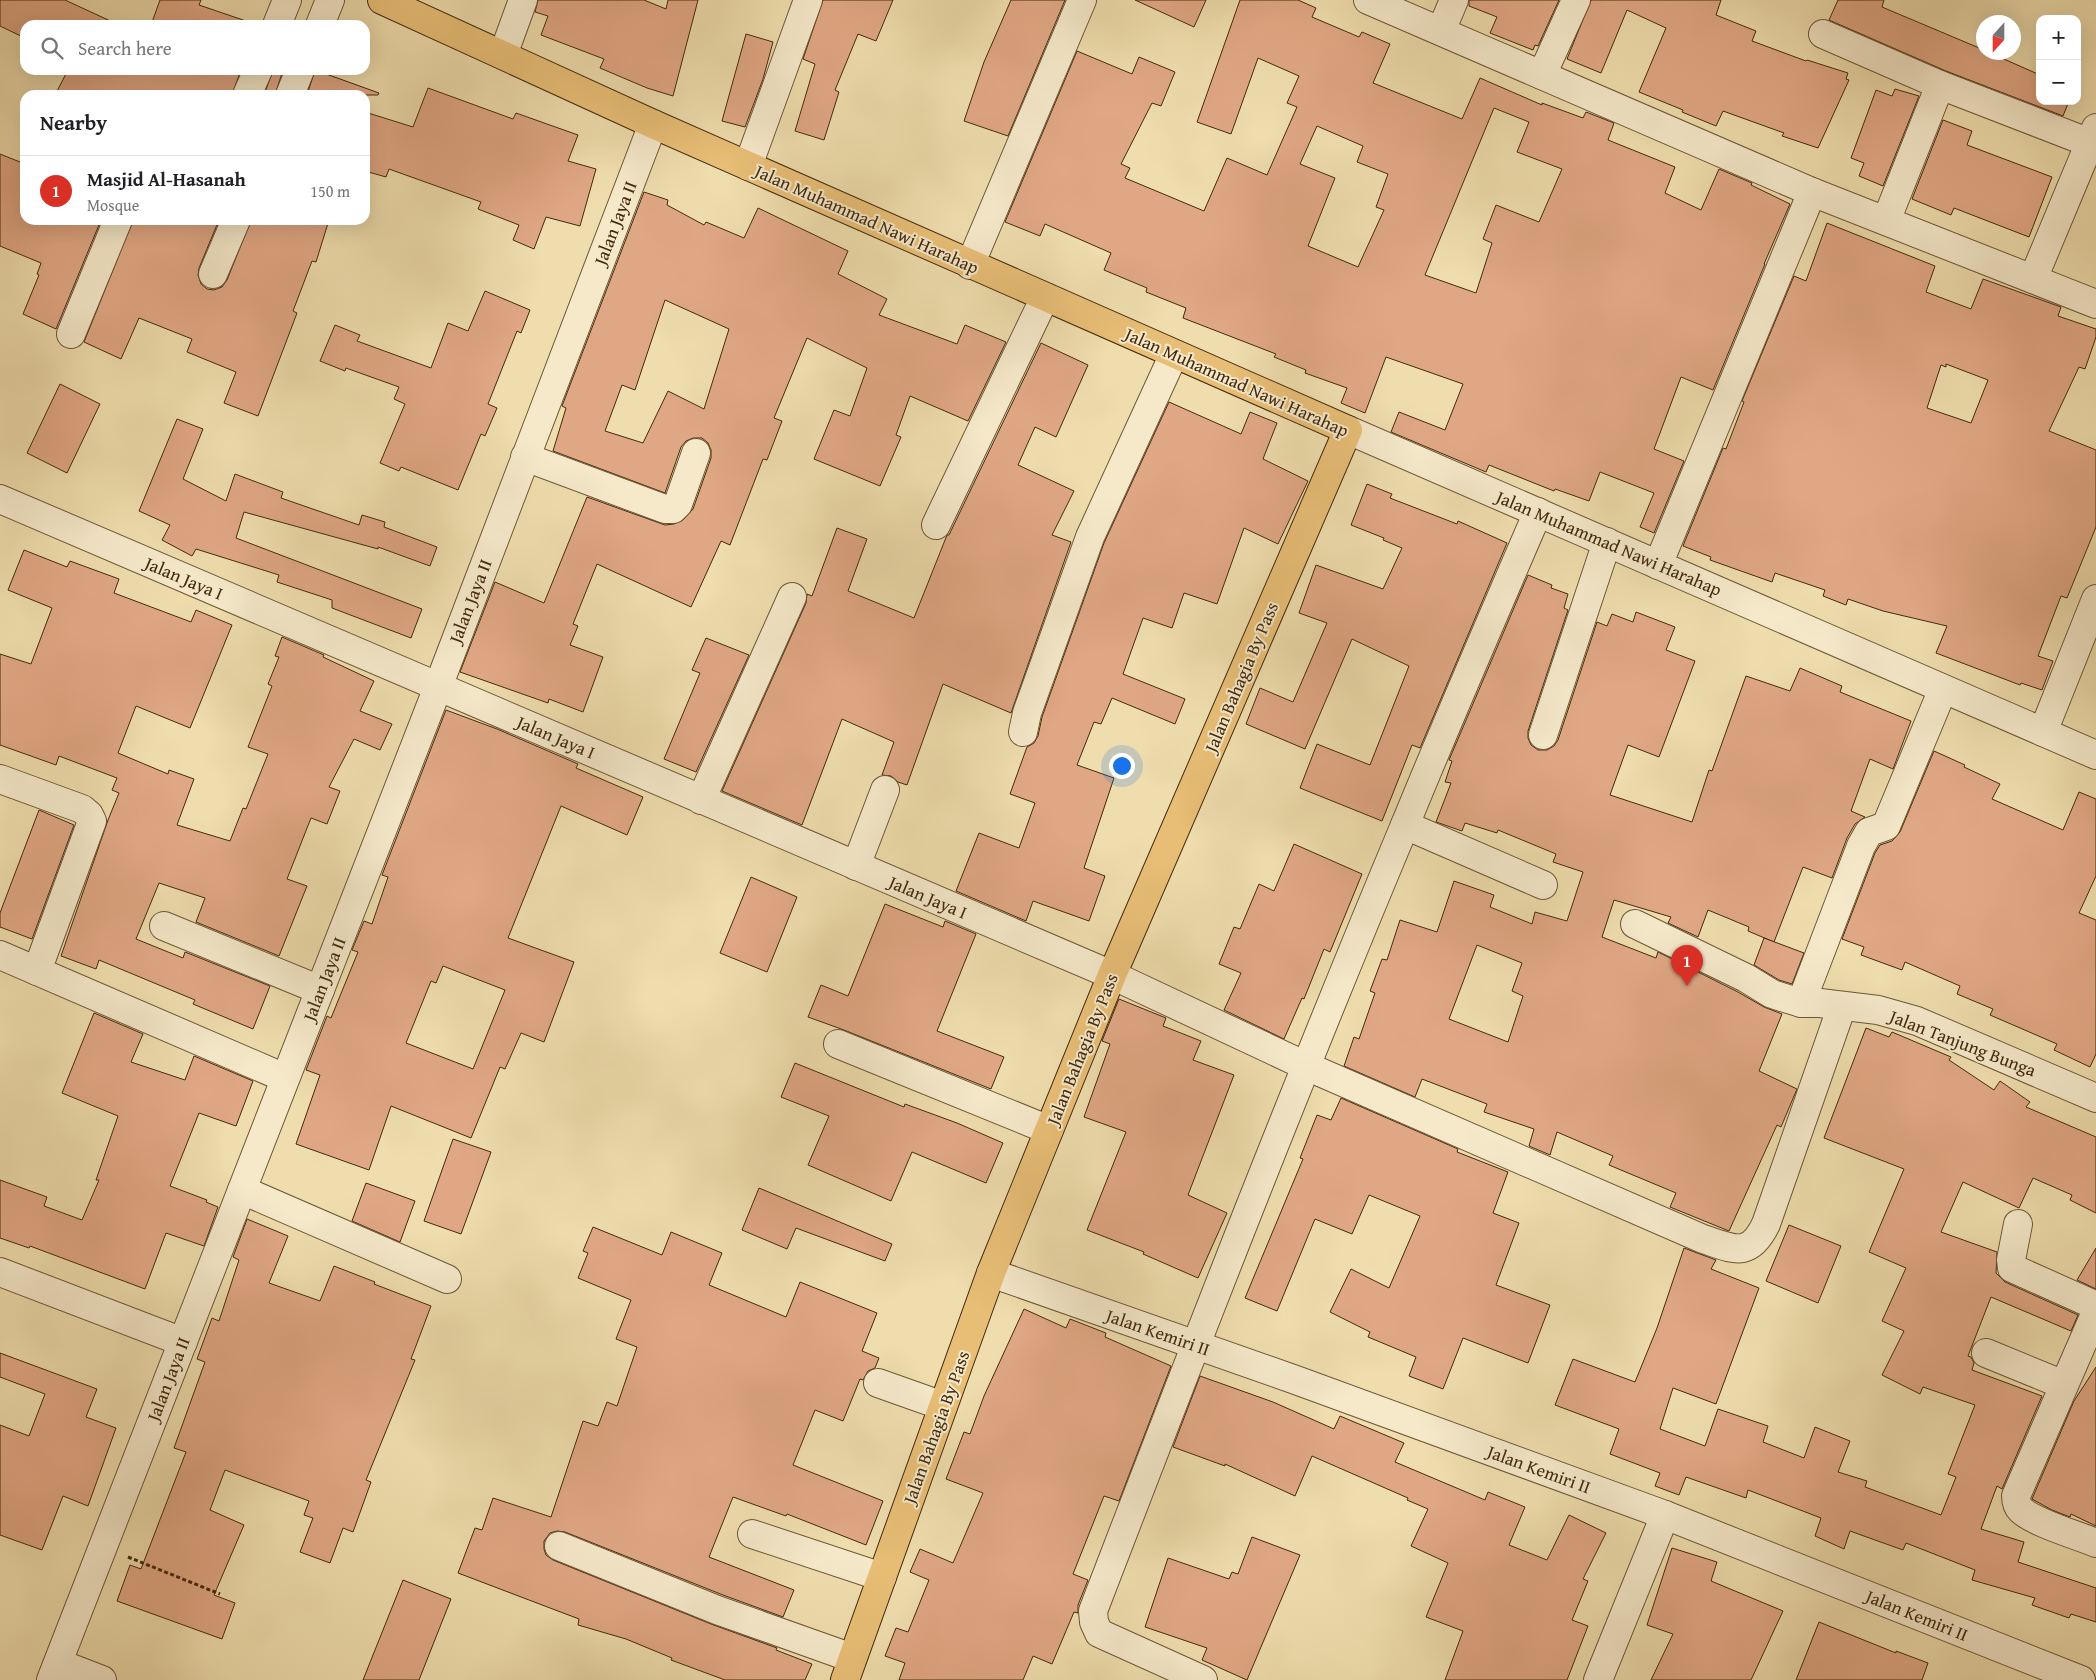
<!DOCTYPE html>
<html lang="en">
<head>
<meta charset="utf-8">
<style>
  :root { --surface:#fff; --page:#f2f2f2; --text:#202124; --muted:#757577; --line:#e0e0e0; --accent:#d93025 }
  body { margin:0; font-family:"Gentium Book Plus",serif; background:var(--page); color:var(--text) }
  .controls { position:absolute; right:15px; top:15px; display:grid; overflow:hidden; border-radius:10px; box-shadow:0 5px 20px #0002 }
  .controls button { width:45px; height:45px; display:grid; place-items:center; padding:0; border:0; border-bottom:1px solid var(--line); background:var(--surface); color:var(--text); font:25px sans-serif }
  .compass { position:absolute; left:1976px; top:15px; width:45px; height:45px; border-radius:50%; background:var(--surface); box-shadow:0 5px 20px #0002; rotate:201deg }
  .you { position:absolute; left:1121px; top:765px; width:18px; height:18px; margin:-12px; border:4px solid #fff; border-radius:50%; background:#1a73e8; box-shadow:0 0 0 8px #1a73e833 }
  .badge { display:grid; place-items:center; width:32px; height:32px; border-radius:50%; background:var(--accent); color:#fff; font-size:16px; font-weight:700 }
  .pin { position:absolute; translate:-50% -41px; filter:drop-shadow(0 1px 2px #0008) }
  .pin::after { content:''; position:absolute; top:26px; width:18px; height:15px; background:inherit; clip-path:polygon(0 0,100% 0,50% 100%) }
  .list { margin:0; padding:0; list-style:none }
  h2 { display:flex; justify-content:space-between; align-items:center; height:65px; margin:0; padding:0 20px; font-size:21px }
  h2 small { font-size:16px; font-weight:400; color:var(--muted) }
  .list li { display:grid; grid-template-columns:32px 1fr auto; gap:15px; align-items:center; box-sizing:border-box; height:70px; padding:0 20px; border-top:1px solid var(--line) }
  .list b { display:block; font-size:19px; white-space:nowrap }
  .list p { margin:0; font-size:16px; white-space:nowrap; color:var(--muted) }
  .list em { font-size:16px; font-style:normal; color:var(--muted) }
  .icon { flex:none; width:28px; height:28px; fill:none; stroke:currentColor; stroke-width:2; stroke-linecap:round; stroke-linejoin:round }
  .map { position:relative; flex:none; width:2096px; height:1680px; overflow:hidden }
  .search { position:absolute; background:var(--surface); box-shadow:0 5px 20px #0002; left:20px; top:20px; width:350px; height:55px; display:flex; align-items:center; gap:12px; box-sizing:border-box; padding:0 18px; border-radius:15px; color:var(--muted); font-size:19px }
  .panel { position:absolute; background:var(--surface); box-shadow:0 5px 20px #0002; left:20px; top:90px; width:350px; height:135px; border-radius:15px }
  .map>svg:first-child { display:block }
  .building { fill:#e0a784; stroke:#432a0e; fill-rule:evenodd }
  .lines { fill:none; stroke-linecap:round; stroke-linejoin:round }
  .minor-casing { stroke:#6e5736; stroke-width:30 }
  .major-casing { stroke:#432a0e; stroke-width:30 }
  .path { stroke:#432a0e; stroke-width:3; stroke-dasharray:4 2.5; stroke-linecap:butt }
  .minor { stroke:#f5e9ca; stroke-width:28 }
  .major { stroke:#e8be76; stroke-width:28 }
  .labels { text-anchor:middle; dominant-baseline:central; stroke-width:4; stroke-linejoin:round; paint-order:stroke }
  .street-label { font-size:18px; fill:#432a0e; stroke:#f5e9ca }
</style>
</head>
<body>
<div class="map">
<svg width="2096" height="1680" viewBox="0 0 2096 1680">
  <rect width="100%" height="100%" fill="#efddad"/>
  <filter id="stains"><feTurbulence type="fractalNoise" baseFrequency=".004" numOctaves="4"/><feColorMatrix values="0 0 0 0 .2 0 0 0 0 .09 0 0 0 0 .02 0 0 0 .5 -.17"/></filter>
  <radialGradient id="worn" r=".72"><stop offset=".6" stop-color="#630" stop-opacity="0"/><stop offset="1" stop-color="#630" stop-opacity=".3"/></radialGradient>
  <!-- building -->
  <g class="building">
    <path d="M0 0H65L119 25H25V38L0 26Z"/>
    <path d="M160 0H201L199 5 246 21 245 25H151Z"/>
    <path d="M538 0H644L666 9 668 0H698L673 96 647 88 600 68 604 59 541 35 548 16 535 12Z"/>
    <path d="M823 0H893L876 41 858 34 835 90 839 92 824 140 795 131 815 64 803 59Z"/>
    <path d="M1011 0H1065L1008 136 964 121 984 62Z"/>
    <path d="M1135 0H1206L1194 27Z"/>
    <path d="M1240 0H1298L1316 8 1312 17 1359 37 1362 32 1390 44 1373 83 1462 119 1480 78 1542 105V103L1583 118 1586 112 1614 123 1608 140 1675 167 1665 193 1701 210 1719 169 1752 183 1751 185 1790 204 1764 264H1765L1713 390 1681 377 1654 449 1684 461 1654 533 1640 527 1654 493 1600 472 1589 501 1555 489 1554 491 1489 465 1486 472 1391 432 1399 412 1445 430 1463 384 1386 357 1365 413 1341 403 1347 388 1305 373 1306 370 1274 357 1276 354 1183 318 1186 308 1146 292 1147 288 1104 270 1111 253 1045 224 1040 236 1005 222 1077 51 1132 74 1139 57 1175 72 1161 106 1152 103 1121 164 1130 168 1125 178 1204 211 1227 158 1267 175 1297 107 1287 103 1299 76 1258 58 1231 134 1197 122ZM1494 108 1529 122 1517 152 1562 169 1539 222 1496 205 1483 239 1492 243 1476 293 1425 275ZM1317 126 1363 146 1357 162 1388 174 1376 207 1384 210 1358 267 1308 246 1335 178 1300 164Z"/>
    <path d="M1469 0H1559L1538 46 1535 45 1533 50 1490 33 1497 17 1469 6Z"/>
    <path d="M1591 0H1721L1716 15 1756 31 1752 41 1806 61 1807 60 1848 73 1846 79 1849 80 1818 148 1782 136 1784 133 1723 111 1716 126 1682 112 1683 110 1639 92 1666 28 1627 10 1601 73 1567 59Z"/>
    <path d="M1838 0H1884L1882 7 1984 50V52H1988L2040 75V101H2069L2063 116 1946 71 1829 20Z"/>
    <path d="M746 34 773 42 763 79 745 127 722 121Z"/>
    <path d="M68 70H241L232 95H55Z"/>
    <path d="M273 70H283L275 95H264Z"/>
    <path d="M315 70 379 93 378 95H307Z"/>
    <path d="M428 88 513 119 516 113 578 135 568 161 596 169 580 226 546 217 534 249 513 240 519 225 478 209 481 202 389 169 386 177 365 171V112L413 127Z"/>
    <path d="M1895 89 1919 96 1883 186 1859 176 1864 163 1851 158 1876 90 1892 96Z"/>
    <path d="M1943 120 1972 131 1967 145 2052 177 2029 237 1954 208 1951 215 1912 199Z"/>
    <path d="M0 154 25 164V220H101L56 329 23 314 39 275 37 274 41 263 0 246Z"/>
    <path d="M644 192 668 200 667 205 704 225 706 222 744 238 758 208 848 251 838 274 887 299 879 315 957 344 965 325 1006 342 968 421 910 396 896 435 901 437 880 486 814 459 834 410 850 416 867 368 807 338 774 418 782 421 767 460 763 459 730 545 721 541 691 607 597 564 573 624 578 626 570 645 603 657 583 712 549 699 548 703 460 672 495 582 544 603 587 497 665 525 674 524 683 520 693 509 711 458V450L708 443 702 438H693L686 441 681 447 665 493 553 451 566 408 562 406ZM665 300 729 329 704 409 668 391 643 443 605 431 622 385 635 390Z"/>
    <path d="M133 220H219L199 268 198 275 201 284 207 289 214 290 222 287 227 280 251 220H329L316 262 312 261 293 311 297 313 258 416 224 403 236 372 187 352 192 339 139 318 121 359 84 342Z"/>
    <path d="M1827 223 1935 266 1926 292 1971 309 1983 279 2061 307 2058 316 2096 329V337L2085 369 2079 367 2049 431 2096 450V527L2067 598 2061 596 2038 656 2053 661 2042 690 2021 683 2020 685 1936 653 1947 626 1883 611 1848 599 1846 605 1823 596 1825 590 1775 573 1772 582 1710 560 1711 557 1683 546 1723 448 1726 449 1744 402 1742 401 1794 276 1806 281ZM1946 364 1988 380 1971 423 1927 408 1941 365 1946 367Z"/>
    <path d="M485 291 530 310 521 333 517 331 488 404 497 408 485 436 481 434 458 490 401 467 399 471 380 463 405 404 394 399 399 387 346 368 345 371 320 361 335 325 360 335 357 341 431 368 448 323 468 331Z"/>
    <path d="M1041 343 1088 365 1056 437 1035 427 1018 465 1074 491 1052 535 1071 542 1011 713 943 684 907 785 898 782 891 776 882 775 894 742 842 719 802 825 722 791 806 603 807 594 812 596 837 528 867 539 848 591 914 618 947 535H949Z"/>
    <path d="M60 384 100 404 67 473 27 453Z"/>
    <path d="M1169 402 1241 434 1250 412 1277 423 1263 459 1308 481 1278 544 1244 528 1217 604 1184 593 1172 628 1143 618 1123 674 1185 699 1175 724 1112 698 1101 724 1094 722 1077 765 1114 778 1084 868 1105 876 1089 921 1033 901 1026 921 956 891 979 833 1019 848 1035 803 1010 794 1027 747 1034 743 1038 736 1042 717 1104 543Z"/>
    <path d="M177 419 203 429 183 479 226 501 235 474 283 492 281 498 359 525 362 515 385 522 384 527 437 547 430 566 378 547V549L244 512 236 538 422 609 411 638 332 608V600L277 582 279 575 196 549 192 556 162 540 170 525 139 511Z"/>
    <path d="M1367 484 1392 494 1390 498 1457 524 1458 521 1507 543 1420 748 1412 745 1382 821 1300 788 1317 744 1370 765 1409 666 1352 639 1305 749 1246 724 1260 688 1293 702 1327 623 1299 613 1316 565 1383 589 1402 548 1383 540 1384 538 1351 525Z"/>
    <path d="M24 550 67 567 70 561 119 579 114 593 191 622 196 610 232 625 190 728 136 706 118 753 168 774 169 770 194 779 177 825 230 841 243 808 246 809 268 754 248 747 272 686 268 684 279 657 275 656 282 637 324 655 323 657 374 681 360 711 392 724 380 750 354 739 329 787 340 791 327 824 311 818 287 879 307 886 279 956 196 922 205 898 159 883 136 939 183 958 185 952 270 986 253 1029 193 1004 195 1000 99 960 96 969 61 956 108 820 119 793 112 790 117 778 59 756 56 765 0 745V654L31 664 52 608 8 590Z"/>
    <path d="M1528 575 1552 585 1551 588 1568 594 1564 608 1568 610 1528 731V738L1531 745 1538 750H1547L1554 746 1558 740 1597 622 1607 626 1612 614 1633 622 1636 612 1675 627 1666 650 1695 661 1659 757 1628 745 1610 795 1692 822 1709 770 1712 771 1746 676 1790 691 1800 668 1842 686 1840 692 1911 721 1893 769 1870 759 1851 811 1865 817 1855 824 1847 838 1832 878 1803 867 1774 942 1748 931 1749 927 1708 910 1698 937 1668 923 1671 917 1614 900 1602 937 1656 958 1658 952 1738 992 1764 1007 1782 1014 1759 1071 1797 1089 1781 1127 1777 1125 1729 1231 1670 1207 1676 1193 1609 1165 1613 1156 1557 1132 1550 1155 1529 1146 1534 1129 1484 1112 1487 1104 1422 1079 1415 1097 1344 1066 1354 1037 1359 1039 1375 993 1370 991 1382 959 1387 960 1400 920 1437 932 1454 881 1494 895 1490 907 1532 924 1535 912 1567 921 1583 872 1553 862 1556 854 1498 830 1497 833 1465 823 1462 831 1436 822 1451 783 1445 782 1452 761 1449 760ZM1477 945 1522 963 1512 991 1523 996 1508 1042 1449 1019Z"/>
    <path d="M706 638 749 655 696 772 664 759 700 673 692 670Z"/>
    <path d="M446 710 497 729 578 764 576 768 643 797 627 835 561 806 508 938 574 962 544 1042 521 1033 505 1069 500 1067 471 1138 391 1106 369 1170 296 1144 320 1075 306 1070 327 1016 331 1018 358 952 352 950 364 921 372 924 388 877 382 875ZM443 966 505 990 473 1069 406 1043 431 981 436 983Z"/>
    <path d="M1934 751 1965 765 1964 767 2000 784 1992 799 2063 830 2079 792 2096 799V876L2079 913 2096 920V1054L2090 1067 2054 1050 2057 1044 1990 1015 1993 1009 1957 994 1960 986 1905 962 1902 970 1861 955 1864 947 1842 939 1875 853 1880 845 1892 841 1900 832Z"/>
    <path d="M39 810 74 825 32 939 0 927V913Z"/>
    <path d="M1294 844 1362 874 1330 952 1324 949 1304 999 1302 998 1284 1039 1224 1010 1241 973 1219 964 1234 927 1240 929 1259 884 1274 891Z"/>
    <path d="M751 877 797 897 767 972 720 953Z"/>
    <path d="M885 904 943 927 945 921 976 934 937 1031 1004 1057 991 1089 844 1030 808 1017 821 985 848 996Z"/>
    <path d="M1764 938 1804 953 1792 984 1779 980 1754 965Z"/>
    <path d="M1119 999 1166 1018 1163 1026 1201 1041 1193 1060 1234 1075 1188 1195 1227 1213 1198 1278 1143 1254 1144 1252 1087 1230 1126 1132 1084 1117 1110 1044 1102 1041Z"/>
    <path d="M94 1013 143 1034 131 1062 185 1080 194 1056 253 1081 236 1126 199 1113 170 1186 207 1200 206 1202 218 1207 204 1246 166 1233 145 1289 30 1246 29 1248 0 1238V1180L47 1197 44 1206 82 1220 99 1180H96L118 1116 62 1093Z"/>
    <path d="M1866 1028 1889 1037 1892 1032 1951 1057 1949 1060 1994 1090 2000 1081 2030 1102 2026 1107 2096 1137V1213L2070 1200 2072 1195 2033 1178 2019 1208 1963 1182 1941 1232 1997 1252 1996 1273 2005 1282 2078 1315 2071 1331 1991 1297 1968 1356 1971 1357 1974 1363 1972 1370 2042 1396 2002 1489 1997 1486 1981 1529 2024 1542 2018 1562 2096 1588V1622L2071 1614 2069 1618 2032 1605 2035 1598 1972 1580 1975 1570 1906 1543 1903 1550 1850 1531 1844 1549 1815 1536 1821 1518 1748 1490 1746 1498 1686 1477 1679 1495 1655 1486 1660 1473 1610 1454 1619 1429 1555 1405 1573 1359 1635 1382 1657 1328 1684 1248 1716 1260 1711 1269 1759 1288 1716 1404 1673 1388 1660 1429 1705 1446 1718 1409 1768 1426 1763 1442 1804 1458 1815 1427 1850 1441 1838 1472 1867 1481 1865 1487 1941 1515 1956 1477 1948 1474 1975 1405 1923 1387 1920 1394 1882 1375 1904 1331 1882 1321 1906 1268 1869 1252 1904 1169 1824 1138Z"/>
    <path d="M795 1063 904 1107 905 1104 957 1123 1003 1143 986 1183 912 1152 891 1201 808 1165 829 1116 781 1097Z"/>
    <path d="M1341 1098 1458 1149 1457 1152 1508 1172 1493 1213 1519 1223 1496 1285 1550 1305 1528 1363 1463 1338 1443 1389 1409 1376 1416 1357 1368 1337 1370 1332 1330 1312 1351 1269 1389 1288 1420 1216 1369 1195 1352 1234 1315 1219 1277 1311 1245 1298 1303 1159 1300 1158 1317 1115 1331 1120Z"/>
    <path d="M453 1139 491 1152 461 1234 424 1221Z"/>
    <path d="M366 1183 415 1201 400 1242 352 1221Z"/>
    <path d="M759 1188 892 1244 885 1261 796 1228 787 1249 742 1230Z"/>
    <path d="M247 1219 288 1236 269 1283 320 1301 334 1266 375 1282 374 1284 431 1306 411 1359 415 1360 366 1480 371 1482 353 1532 343 1528 330 1563 300 1552 313 1518 304 1515 309 1501 225 1470 210 1510 244 1525 214 1595 235 1603 222 1639 117 1601 130 1565 141 1569 186 1452 174 1448 205 1362 197 1359 212 1318 219 1321 239 1260 233 1257Z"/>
    <path d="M1789 1225 1841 1246 1818 1303 1766 1281Z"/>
    <path d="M593 1227 662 1255 671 1232 722 1253 709 1285 786 1317 800 1282 877 1313 862 1351 879 1358 875 1368 868 1371 863 1380 860 1379 843 1421 815 1410 793 1465 883 1501 866 1545 787 1514 786 1516 733 1497 709 1557 794 1590 783 1617 723 1595 565 1532 557 1531 550 1533 544 1541V1549L546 1555 553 1560 711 1624 777 1648 776 1650 812 1664 805 1680H725L671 1660 672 1658 626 1639 578 1625 579 1619 458 1573 475 1528 482 1530 493 1498 551 1517 583 1421 598 1426 607 1402 617 1406 637 1347 616 1339 631 1300 578 1278 588 1253 583 1251Z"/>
    <path d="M2096 1248V1289L2077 1280Z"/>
    <path d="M1024 1309 1066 1328 1070 1319 1106 1333 1105 1337 1171 1366 1119 1501 1104 1496 1073 1574 1088 1580 1078 1605V1613L1074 1612 1052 1664 1033 1656 1023 1680H899L905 1663 885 1656 896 1628 908 1632 929 1580 910 1572 920 1549 953 1563 983 1493 946 1479 964 1432 970 1434 984 1396Z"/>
    <path d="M0 1353 97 1389 86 1417 116 1428 88 1506 63 1496 42 1550 0 1535V1425L29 1436 45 1394 0 1377Z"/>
    <path d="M2096 1367V1526L2071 1514 2070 1517 2052 1510 2032 1499 2074 1401Z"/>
    <path d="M1200 1376 1273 1402 1334 1429 1340 1416 1404 1443 1395 1462 1485 1500 1488 1492 1525 1507 1509 1545 1547 1560 1569 1515 1606 1533 1583 1579 1588 1581 1572 1620 1588 1626 1567 1680H1445L1463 1631 1426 1617 1448 1563 1411 1546 1428 1509 1407 1500 1408 1498 1312 1456 1295 1496 1225 1464V1466L1173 1447Z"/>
    <path d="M1252 1537 1300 1555 1247 1680 1202 1660 1207 1648 1145 1627 1168 1558 1229 1579 1232 1572 1238 1574Z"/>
    <path d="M1672 1548 1717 1562 1711 1581 1783 1611 1751 1680H1651L1673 1634 1647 1625Z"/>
    <path d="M403 1580 451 1599 419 1680H363Z"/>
    <path d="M1819 1622 1896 1653V1651L1928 1663 1922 1680H1796Z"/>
  </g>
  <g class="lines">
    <defs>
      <g id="minor">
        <path d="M1368 0 1812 192 2096 304"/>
        <path d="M277 25 287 0"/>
        <path d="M320 25 330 0"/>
        <path d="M1441 31 1454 0"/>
        <path d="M1823 34 1940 85 2090 143"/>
        <path d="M503 55 523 0"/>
        <path d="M1542 75 1576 0"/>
        <path d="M247 95 258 70"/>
        <path d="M290 95 300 70"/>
        <path d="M748 166 808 0"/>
        <path d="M1886 221 1940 85"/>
        <path d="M970 265 1082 0"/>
        <path d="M213 274 236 220"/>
        <path d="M2033 279 2096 128"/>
        <path d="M71 334 118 220"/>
        <path d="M1348 430 2096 755"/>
        <path d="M525 457 665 509H673L678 504 696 453"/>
        <path d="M0 499 1112 975 1306 1066 1703 1239C1734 1249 1749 1259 1766 1224L1842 1006"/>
        <path d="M936 525 1045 297"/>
        <path d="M1658 565 1812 192"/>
        <path d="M1023 732 1027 713 1090 537 1174 354"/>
        <path d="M2043 732 2096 599"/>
        <path d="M1543 735 1607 542"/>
        <path d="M0 779 82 809 89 815 92 821 37 971"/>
        <path d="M701 800 792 597"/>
        <path d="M1405 825 1543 885"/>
        <path d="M856 866 885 790"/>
        <path d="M1635 924 1746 978 1772 994 1801 1003H1820L1878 1010 1917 1021 2096 1098"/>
        <path d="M164 926 320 990"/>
        <path d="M0 955 285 1078"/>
        <path d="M1801 1003 1861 846 1869 832 1886 826 1943 689"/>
        <path d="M838 1044 1049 1130"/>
        <path d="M242 1190 447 1279"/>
        <path d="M2018 1224 2011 1260 2012 1268 2090 1303 2096 1312 2016 1496C2016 1501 2017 1506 2021 1510 2035 1523 2077 1535 2096 1543"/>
        <path d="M0 1272 183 1342"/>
        <path d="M991 1273 1293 1379 1665 1515 2081 1680"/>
        <path d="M1986 1353 2064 1385"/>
        <path d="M878 1383 943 1406"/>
        <path d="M752 1534 882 1577"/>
        <path d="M559 1546 717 1610 852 1658"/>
        <path d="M58 1663 102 1680"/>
        <path d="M51 1680 438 687 653 124"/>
        <path d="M1203 1680 1099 1633 1094 1622 1093 1611C1194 1348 1296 1085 1405 825 1448 720 1493 616 1538 512"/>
        <path d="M1598 1680 1665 1515"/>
      </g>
      <path id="major" d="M382 0 653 124 1348 430 1112 975 991 1273 845 1680"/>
    </defs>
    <!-- minor casing -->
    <use href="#minor" class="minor-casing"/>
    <!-- major casing -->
    <use href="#major" class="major-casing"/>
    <!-- path -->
    <path class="path" d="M128 1557 220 1594"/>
    <!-- minor -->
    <use href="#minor" class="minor"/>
    <!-- major -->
    <use href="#major" class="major"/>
  </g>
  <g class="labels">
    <!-- street labels -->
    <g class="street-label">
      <text transform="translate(867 219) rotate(24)">Jalan Muhammad Nawi Harahap</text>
      <text transform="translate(615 223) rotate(-69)">Jalan Jaya II</text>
      <text transform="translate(1237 382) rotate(24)">Jalan Muhammad Nawi Harahap</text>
      <text transform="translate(1609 543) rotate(23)">Jalan Muhammad Nawi Harahap</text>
      <text transform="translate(184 578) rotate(23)">Jalan Jaya I</text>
      <text transform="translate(470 601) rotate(-69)">Jalan Jaya II</text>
      <text transform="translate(1241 677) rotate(-67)">Jalan Bahagia By Pass</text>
      <text transform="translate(556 737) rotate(23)">Jalan Jaya I</text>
      <text transform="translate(928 897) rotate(23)">Jalan Jaya I</text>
      <text transform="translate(324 979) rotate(-69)">Jalan Jaya II</text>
      <text transform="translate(1963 1043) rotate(21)">Jalan Tanjung Bunga</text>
      <text transform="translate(1082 1049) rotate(-68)">Jalan Bahagia By Pass</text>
      <text transform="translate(1158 1332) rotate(19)">Jalan Kemiri II</text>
      <text transform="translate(168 1379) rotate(-69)">Jalan Jaya II</text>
      <text transform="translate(936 1427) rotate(-70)">Jalan Bahagia By Pass</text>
      <text transform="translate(1539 1469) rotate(20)">Jalan Kemiri II</text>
      <text transform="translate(1917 1615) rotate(22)">Jalan Kemiri II</text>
    </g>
  </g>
  <rect width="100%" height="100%" filter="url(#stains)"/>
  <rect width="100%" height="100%" fill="url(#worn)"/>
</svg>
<div class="controls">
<button>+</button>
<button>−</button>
</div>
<svg class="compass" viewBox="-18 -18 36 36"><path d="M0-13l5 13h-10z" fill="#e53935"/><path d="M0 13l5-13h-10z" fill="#757577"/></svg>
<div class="you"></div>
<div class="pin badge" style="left:1687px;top:986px">1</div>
<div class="search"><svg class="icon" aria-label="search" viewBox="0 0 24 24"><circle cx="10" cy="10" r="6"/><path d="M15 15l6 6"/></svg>Search here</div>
<section class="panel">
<h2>Nearby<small></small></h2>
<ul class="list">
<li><span class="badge">1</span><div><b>Masjid Al-Hasanah</b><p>Mosque</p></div><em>150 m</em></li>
</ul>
</section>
</div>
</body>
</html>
